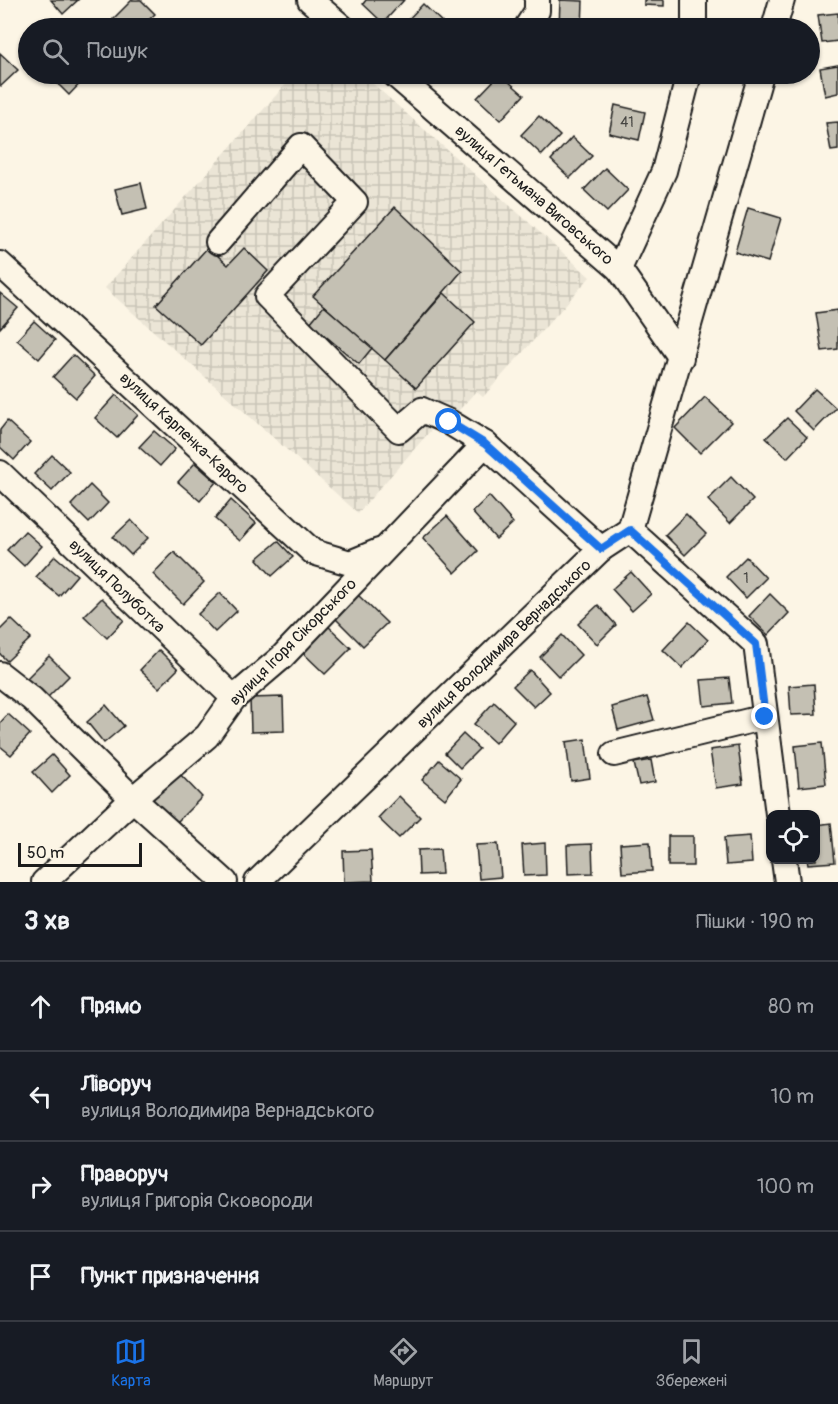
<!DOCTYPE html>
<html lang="uk">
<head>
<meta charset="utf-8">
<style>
  :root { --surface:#171b24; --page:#20242c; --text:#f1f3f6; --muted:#9ea1a6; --line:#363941; --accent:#1a73e8 }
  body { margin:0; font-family:Pangolin,sans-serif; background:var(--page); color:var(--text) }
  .controls { position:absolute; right:18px; bottom:18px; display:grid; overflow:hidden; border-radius:12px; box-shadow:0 2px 4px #0004 }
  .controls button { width:54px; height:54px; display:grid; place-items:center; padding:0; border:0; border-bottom:2px solid var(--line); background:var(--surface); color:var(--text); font:30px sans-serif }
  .scale { position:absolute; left:18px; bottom:15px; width:124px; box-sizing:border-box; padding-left:6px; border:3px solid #1c1c1c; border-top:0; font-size:16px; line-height:21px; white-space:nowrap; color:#1c1c1c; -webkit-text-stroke:4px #fcf5e5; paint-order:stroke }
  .stop { position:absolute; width:18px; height:18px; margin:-14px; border:4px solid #1a73e8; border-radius:50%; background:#fff }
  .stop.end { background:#1a73e8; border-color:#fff; box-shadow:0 2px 6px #0008 }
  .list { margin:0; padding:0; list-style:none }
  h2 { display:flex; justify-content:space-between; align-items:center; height:78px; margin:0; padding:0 24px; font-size:26px }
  h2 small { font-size:20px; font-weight:400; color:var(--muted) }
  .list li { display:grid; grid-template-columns:39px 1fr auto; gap:18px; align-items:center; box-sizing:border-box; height:90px; padding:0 24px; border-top:2px solid var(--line) }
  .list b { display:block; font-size:22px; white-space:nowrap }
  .list p { margin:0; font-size:20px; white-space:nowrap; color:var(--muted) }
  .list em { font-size:20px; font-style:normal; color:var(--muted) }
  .icon { flex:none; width:33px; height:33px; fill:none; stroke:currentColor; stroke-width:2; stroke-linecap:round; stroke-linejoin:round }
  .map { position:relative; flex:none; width:838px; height:882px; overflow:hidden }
  .search { position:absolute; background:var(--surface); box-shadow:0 2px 4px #0004; left:18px; right:18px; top:18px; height:66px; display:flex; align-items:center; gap:15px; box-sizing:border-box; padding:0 21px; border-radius:33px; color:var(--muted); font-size:22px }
  .sheet { height:438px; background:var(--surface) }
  nav { display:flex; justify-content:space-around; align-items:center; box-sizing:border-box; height:84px; border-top:2px solid var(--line); background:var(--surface); font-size:16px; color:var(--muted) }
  nav a { display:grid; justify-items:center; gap:3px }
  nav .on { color:var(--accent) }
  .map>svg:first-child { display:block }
  .industrial { fill:url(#industrial-grid) }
  .building { fill:#c4c0b3; stroke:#1c1c1c; stroke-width:1.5 }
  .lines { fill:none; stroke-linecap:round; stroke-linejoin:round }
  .minor-casing { stroke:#1c1c1c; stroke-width:28 }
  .minor { stroke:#fcf5e5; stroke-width:24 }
  .route { stroke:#1a73e8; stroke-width:8 }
  .labels { text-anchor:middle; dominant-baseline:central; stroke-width:4.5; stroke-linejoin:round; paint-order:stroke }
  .number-label { font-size:14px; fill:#464542 }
  .street-label { font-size:16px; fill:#1c1c1c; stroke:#fcf5e5 }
</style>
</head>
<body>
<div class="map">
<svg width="838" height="882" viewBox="0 0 838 882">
  <defs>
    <pattern id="industrial-grid" width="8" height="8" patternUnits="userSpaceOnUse" patternTransform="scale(1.5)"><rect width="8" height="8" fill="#ebe5d6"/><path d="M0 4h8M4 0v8" fill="none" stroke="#c9c4b7"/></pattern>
  </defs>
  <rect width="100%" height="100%" fill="#fcf5e5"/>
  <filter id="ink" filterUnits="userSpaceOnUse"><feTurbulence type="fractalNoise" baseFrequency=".0167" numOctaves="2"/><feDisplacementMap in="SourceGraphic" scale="12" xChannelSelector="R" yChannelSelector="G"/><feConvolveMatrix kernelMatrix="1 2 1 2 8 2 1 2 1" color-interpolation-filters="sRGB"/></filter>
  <g filter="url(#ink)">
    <!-- industrial -->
    <path class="industrial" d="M295 74H362L590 277 483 397 476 391 438 434 432 429 358 513 105 288Z"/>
    <!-- building -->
    <g class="building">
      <path d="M51 0H78L63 14Z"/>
      <path d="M132 0H141L155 14 140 28H122L113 19Z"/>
      <path d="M366 0H404L383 23 363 4Z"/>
      <path d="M560 0 583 1 582 28H559Z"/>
      <path d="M644 0H664V6L644 5Z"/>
      <path d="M423 4 446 26 444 28H403L401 27Z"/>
      <path d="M838 13V41L822 43 818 15Z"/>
      <path d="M0 53 18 70 1 86 0 85Z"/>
      <path d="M838 65V93L825 96 820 68Z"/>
      <path d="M50 74H89L69 95 49 75Z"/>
      <path d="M500 74 524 95 501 120 477 98Z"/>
      <path d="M615 105 645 112 639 140 609 133Z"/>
      <path d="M539 116 560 136 542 155 521 135Z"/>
      <path d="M838 122V150L831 151 826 123Z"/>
      <path d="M572 137 592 156 570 178 551 160Z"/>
      <path d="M605 168 628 190 607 212 584 190Z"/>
      <path d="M141 183 147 209 122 215 115 189Z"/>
      <path d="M395 207 462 271 385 360 313 296Z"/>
      <path d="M748 208 781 218 768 262 735 252Z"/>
      <path d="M208 247 228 265 244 248 268 271 201 345 156 305Z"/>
      <path d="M0 293 18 308 0 328Z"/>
      <path d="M444 293 475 322 416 388 385 360Z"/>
      <path d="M324 306 372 348 359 364 310 323Z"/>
      <path d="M838 310V349L822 351 816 313Z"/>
      <path d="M34 321 55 340 39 359 17 340Z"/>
      <path d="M73 355 95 376 76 398 53 377Z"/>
      <path d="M815 389 836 408 814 431 794 411Z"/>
      <path d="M116 395 138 415 117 438 95 418Z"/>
      <path d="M705 397 731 422 700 453 675 428Z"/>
      <path d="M787 418 807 437 787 458 766 438Z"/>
      <path d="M7 421 30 442 14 460 0 447V430Z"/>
      <path d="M154 431 175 449 160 466 139 447Z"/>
      <path d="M52 455 70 472 52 491 34 474Z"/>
      <path d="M195 463 216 482 200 501 178 482Z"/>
      <path d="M731 477 753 500 730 523 708 500Z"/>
      <path d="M90 485 108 503 89 523 71 505Z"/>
      <path d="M489 496 513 523 496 539 472 512Z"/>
      <path d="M231 500 256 523 240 541 215 519Z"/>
      <path d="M686 514 706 534 685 555 665 535Z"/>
      <path d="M447 516 478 551 455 573 423 538Z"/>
      <path d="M131 520 148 538 131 555 113 537Z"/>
      <path d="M25 531 42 546 24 566 7 550Z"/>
      <path d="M278 541 293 557 272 576 257 559Z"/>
      <path d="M174 552 204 582 183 604 153 574Z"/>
      <path d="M55 556 77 575 59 596 36 577Z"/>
      <path d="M746 557 766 578 746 598 726 577Z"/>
      <path d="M631 572 651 594 632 611 612 589Z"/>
      <path d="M220 593 237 611 215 632 198 614Z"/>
      <path d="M770 594 789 613 768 635 749 616Z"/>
      <path d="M358 595 387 623 363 646 335 618Z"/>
      <path d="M102 598 124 620 107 638 84 616Z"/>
      <path d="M598 605 616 625 597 644 578 624Z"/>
      <path d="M11 619 31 638 7 661 0 654V630Z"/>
      <path d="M689 622 708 640 682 668 663 650Z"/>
      <path d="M327 625 351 648 325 674 301 651Z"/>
      <path d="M562 635 581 655 559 677 540 657Z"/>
      <path d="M159 650 178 669 159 688 140 670Z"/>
      <path d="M49 656 69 676 45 700 25 680Z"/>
      <path d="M530 670 550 692 534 707 513 686Z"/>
      <path d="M729 678 732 703 704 706 701 680Z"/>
      <path d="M814 684 816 714 791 715 789 686Z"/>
      <path d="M283 697 284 731 251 732 250 698Z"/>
      <path d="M647 697 654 720 618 730 612 707Z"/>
      <path d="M494 702 514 721 495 743 474 724Z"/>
      <path d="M106 705 124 726 104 743 87 722Z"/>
      <path d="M8 714 30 734 11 755 0 746V723Z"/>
      <path d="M463 734 479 749 460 768 445 753Z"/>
      <path d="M585 739 590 778 571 781 566 742Z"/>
      <path d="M822 743 826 784 799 787 795 746Z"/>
      <path d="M738 746 743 784 716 788 710 750Z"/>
      <path d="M52 755 70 775 52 793 33 772Z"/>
      <path d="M439 760 461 779 445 799 422 780Z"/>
      <path d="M651 760 655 782 639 785 634 763Z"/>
      <path d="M176 770 202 797 176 823 149 796Z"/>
      <path d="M399 796 420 817 399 838 378 818Z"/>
      <path d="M831 823 835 862 808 864 807 860H816V825Z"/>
      <rect x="668" y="836" width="25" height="30"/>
      <path d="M750 836 752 863 726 865 724 838Z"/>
      <path d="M650 842 652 871 622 873 620 844Z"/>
      <path d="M545 843 546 875 524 876 522 845Z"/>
      <path d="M498 844 501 877 479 879 476 845Z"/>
      <path d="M592 844 593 873 568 874 567 845Z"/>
      <path d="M440 849 442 874 419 875 418 850Z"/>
      <path d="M371 850 373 881 344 882 343 851Z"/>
    </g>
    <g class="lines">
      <defs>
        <g id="minor">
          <path d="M310 0 343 28"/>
          <path d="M694 0V28"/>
          <path d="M526 28 537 11V0"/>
          <path d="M774 28 782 0"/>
          <path d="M394 74 619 269 681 358"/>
          <path d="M218 242 301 146 355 202 267 296 399 430 422 410 449 422 485 444 601 549"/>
          <path d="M0 264 313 552 350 563 379 551"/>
          <path d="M619 269 664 171 689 74"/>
          <path d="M0 473 234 698"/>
          <path d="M630 530 756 644 778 814"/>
          <path d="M0 674 32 699 133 799 225 882"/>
          <path d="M614 754 765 717"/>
          <path d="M784 860 787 882"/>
          <path d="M44 882 133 799 207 736 234 698 282 657 485 444"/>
          <path d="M257 882 601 549 630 530 761 74"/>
        </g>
      </defs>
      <!-- minor casing -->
      <use href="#minor" class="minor-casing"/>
      <!-- minor -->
      <use href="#minor" class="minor"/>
    </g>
  </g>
  <g class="lines" filter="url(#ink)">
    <!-- route -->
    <path class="route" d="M449 422 485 444 601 549 630 530 756 644 765 717"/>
  </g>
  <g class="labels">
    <!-- number labels -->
    <g class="number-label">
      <text x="627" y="122">41</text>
      <text x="746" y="578">1</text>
    </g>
    <!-- street labels -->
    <g class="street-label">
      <text transform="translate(534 195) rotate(41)">вулиця Гетьмана Виговського</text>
      <text transform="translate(184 433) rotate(43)">вулиця Карпенка-Карого</text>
      <text transform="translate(117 586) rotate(44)">вулиця Полуботка</text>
      <text transform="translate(293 642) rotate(-45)">вулиця Ігоря Сікорського</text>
      <text transform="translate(504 644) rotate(-44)">вулиця Володимира Вернадського</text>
    </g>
  </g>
</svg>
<div class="controls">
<button><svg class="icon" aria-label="locate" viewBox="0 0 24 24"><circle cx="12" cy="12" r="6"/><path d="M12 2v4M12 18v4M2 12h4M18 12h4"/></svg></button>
</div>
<div class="scale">50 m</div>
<div class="stop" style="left:449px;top:422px"></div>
<div class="stop end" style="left:765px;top:717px"></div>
<div class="search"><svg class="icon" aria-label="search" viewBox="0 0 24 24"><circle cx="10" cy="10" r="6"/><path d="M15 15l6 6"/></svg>Пошук</div>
</div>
<section class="sheet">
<h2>3 хв<small>Пішки · 190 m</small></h2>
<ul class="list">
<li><svg class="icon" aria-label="ahead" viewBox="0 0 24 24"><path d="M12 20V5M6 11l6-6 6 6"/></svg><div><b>Прямо</b></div><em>80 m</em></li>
<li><svg class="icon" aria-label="left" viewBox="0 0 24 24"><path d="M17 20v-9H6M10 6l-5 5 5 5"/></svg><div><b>Ліворуч</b><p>вулиця Володимира Вернадського</p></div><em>10 m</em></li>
<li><svg class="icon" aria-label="right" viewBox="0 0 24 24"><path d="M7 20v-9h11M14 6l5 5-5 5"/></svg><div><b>Праворуч</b><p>вулиця Григорія Сковороди</p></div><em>100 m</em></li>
<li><svg class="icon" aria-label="arrive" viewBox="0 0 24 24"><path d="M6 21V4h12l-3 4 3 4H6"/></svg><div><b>Пункт призначення</b></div></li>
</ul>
</section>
<nav>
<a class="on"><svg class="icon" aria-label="map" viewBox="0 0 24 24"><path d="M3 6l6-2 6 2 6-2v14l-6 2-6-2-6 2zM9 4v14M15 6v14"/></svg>Карта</a>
<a><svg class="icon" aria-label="directions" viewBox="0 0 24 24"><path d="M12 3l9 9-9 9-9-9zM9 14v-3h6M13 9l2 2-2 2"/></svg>Маршрут</a>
<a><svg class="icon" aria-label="saved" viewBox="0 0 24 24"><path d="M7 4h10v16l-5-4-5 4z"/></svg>Збережені</a>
</nav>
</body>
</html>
